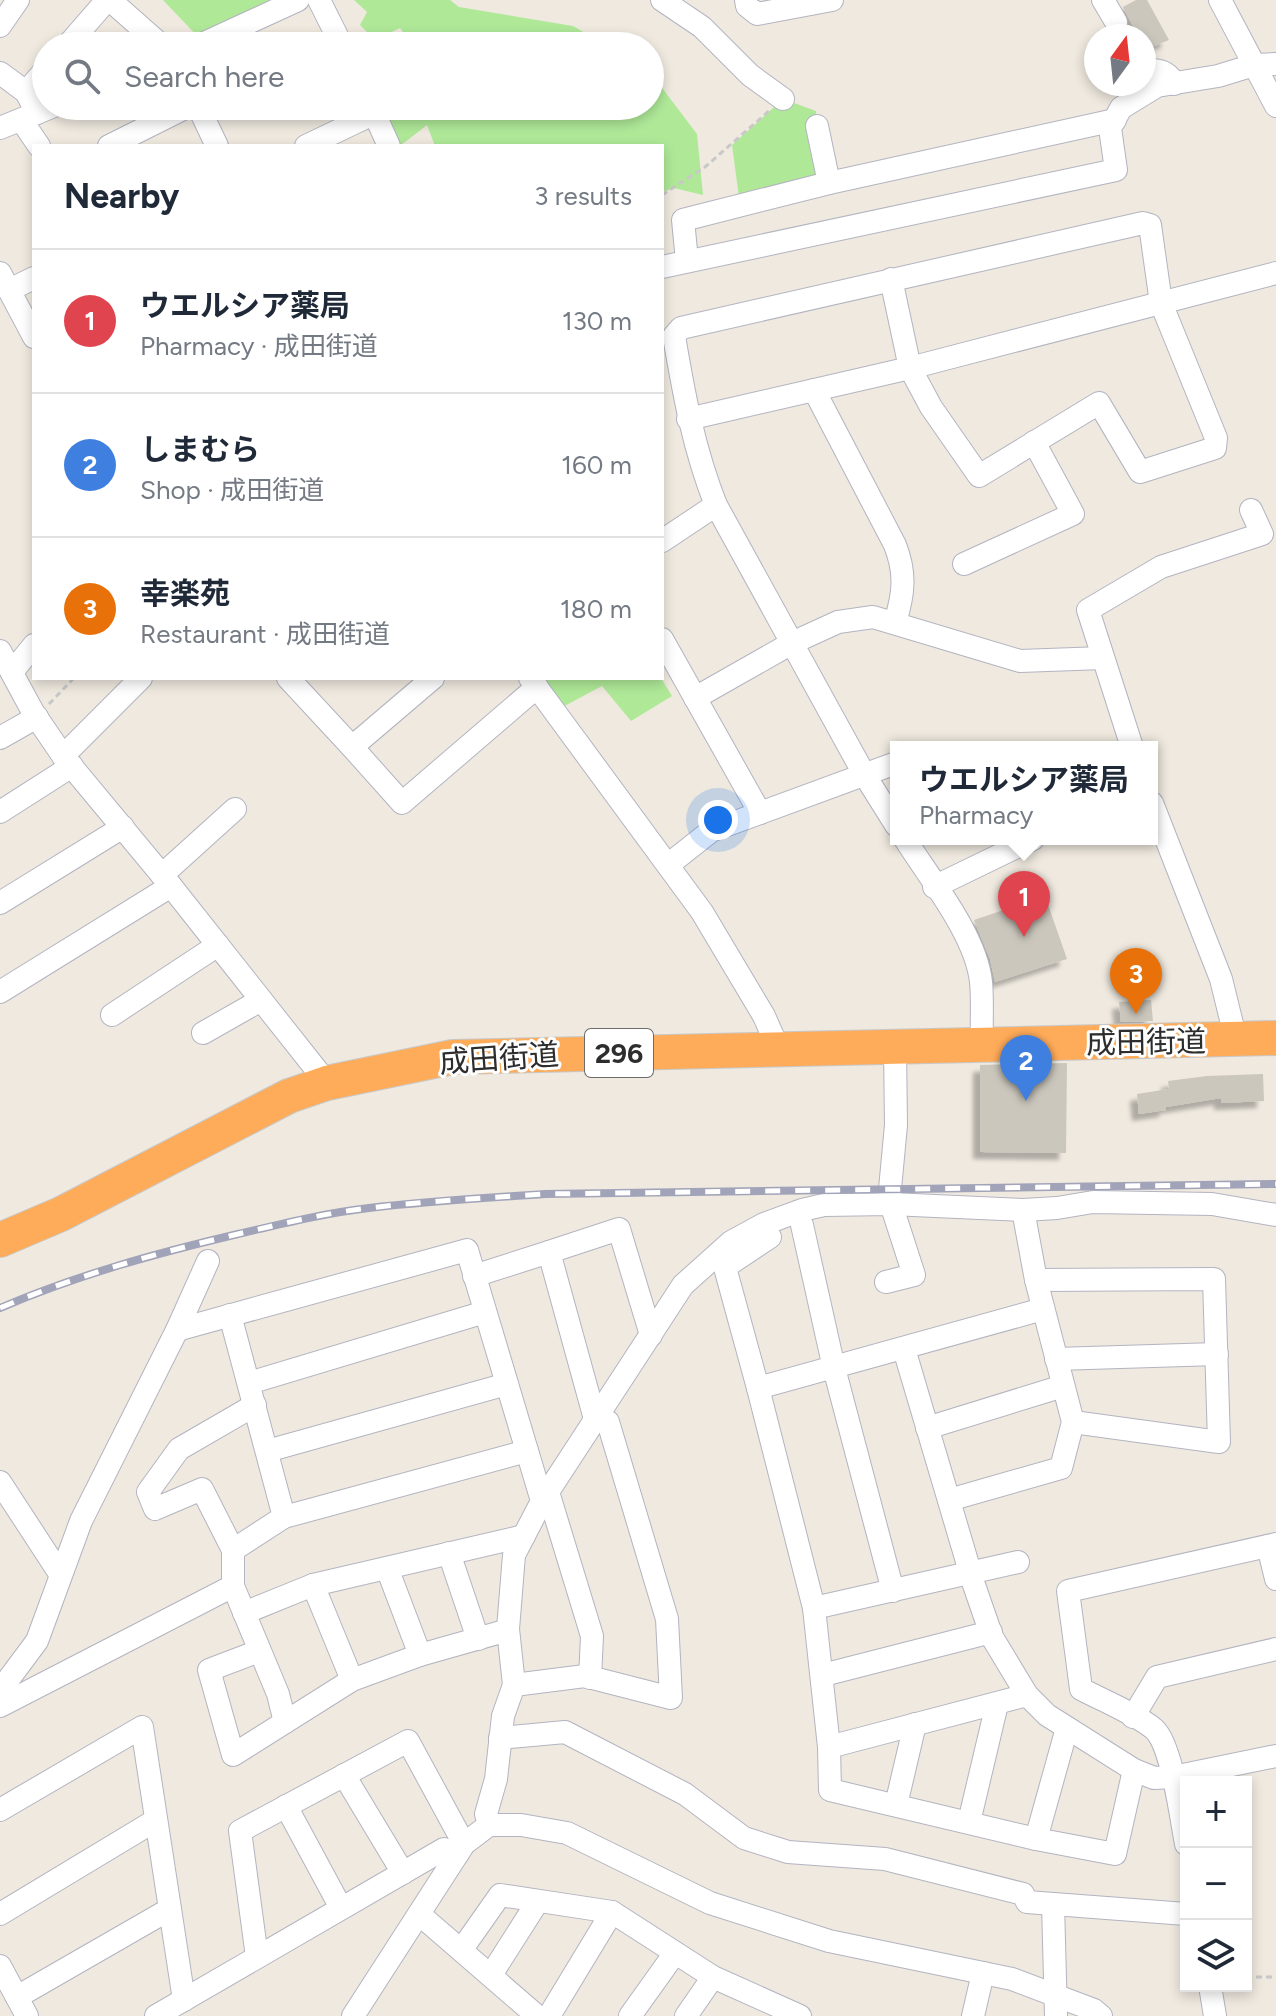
<!DOCTYPE html>
<html lang="en">
<head>
<meta charset="utf-8">
<style>
  :root { --surface:#fff; --page:#f6f6f7; --text:#1f2937; --muted:#747a83; --line:#e0e1e3; --accent:#3c55ff }
  body { margin:0; font-family:Figtree,"Noto Sans JP",sans-serif; background:var(--page); color:var(--text) }
  .controls { position:absolute; right:24px; bottom:24px; display:grid; overflow:hidden; border-radius:0px; box-shadow:0 4px 12px #0003 }
  .controls button { width:72px; height:72px; display:grid; place-items:center; padding:0; border:0; border-bottom:2px solid var(--line); background:var(--surface); color:var(--text); font:40px sans-serif }
  .compass { position:absolute; left:1084px; top:24px; width:72px; height:72px; border-radius:50%; background:var(--surface); box-shadow:0 4px 12px #0003; rotate:15deg }
  .you { position:absolute; left:718px; top:820px; width:28px; height:28px; margin:-20px; border:6px solid #fff; border-radius:50%; background:#1a73e8; box-shadow:0 0 0 12px #1a73e833 }
  .badge { display:grid; place-items:center; width:52px; height:52px; border-radius:50%; background:var(--accent); color:#fff; font-size:26px; font-weight:700 }
  .pin { position:absolute; translate:-50% -66px; filter:drop-shadow(0 2px 4px #0008) }
  .pin::after { content:''; position:absolute; top:42px; width:28px; height:24px; background:inherit; clip-path:polygon(0 0,100% 0,50% 100%) }
  .popup { position:absolute; left:890px; top:741px; width:268px; height:104px; box-sizing:border-box; display:grid; place-content:center; border-radius:0px; background:var(--surface); filter:drop-shadow(0 2px 6px #0005); font-size:26px; white-space:nowrap; color:var(--muted) }
  .popup b { font-size:30px; color:var(--text) }
  .popup::after { content:''; position:absolute; left:50%; top:100%; margin-left:-16px; border:16px solid transparent; border-top-color:var(--surface) }
  .list { margin:0; padding:0; list-style:none }
  h2 { display:flex; justify-content:space-between; align-items:center; height:104px; margin:0; padding:0 32px; font-size:34px }
  h2 small { font-size:26px; font-weight:400; color:var(--muted) }
  .list li { display:grid; grid-template-columns:52px 1fr auto; gap:24px; align-items:center; box-sizing:border-box; height:144px; padding:0 32px; border-top:2px solid var(--line) }
  .list b { display:block; font-size:30px; white-space:nowrap }
  .list p { margin:0; font-size:26px; white-space:nowrap; color:var(--muted) }
  .list em { font-size:26px; font-style:normal; color:var(--muted) }
  .icon { flex:none; width:44px; height:44px; fill:none; stroke:currentColor; stroke-width:2; stroke-linecap:round; stroke-linejoin:round }
  .map { position:relative; flex:none; width:1276px; height:2016px; overflow:hidden }
  .search { position:absolute; background:var(--surface); box-shadow:0 4px 12px #0003; left:32px; top:32px; width:632px; height:88px; display:flex; align-items:center; gap:20px; box-sizing:border-box; padding:0 28px; border-radius:44px; color:var(--muted); font-size:30px }
  .panel { position:absolute; background:var(--surface); box-shadow:0 4px 12px #0003; left:32px; top:144px; width:632px; height:536px; border-radius:0px }
  .map>svg:first-child { display:block }
  .green { fill:#afe998 }
  .building { fill:#cbc7bd; filter:url(#shadow) }
  .lines { fill:none; stroke-linecap:round; stroke-linejoin:round }
  .minor-casing { stroke:#b3b4c1; stroke-width:24 }
  .highway-casing { stroke:#c8c8c8; stroke-width:36 }
  .path { stroke:#c8c8c8; stroke-width:3; stroke-dasharray:6 4; stroke-linecap:butt }
  .minor { stroke:#fff; stroke-width:22 }
  .highway { stroke:#ffac5a; stroke-width:34 }
  .rail-casing { stroke:#a1a3b9; stroke-width:8 }
  .rail { stroke:#fff; stroke-width:5; stroke-dasharray:15; stroke-linecap:butt }
  .labels { text-anchor:middle; dominant-baseline:central; stroke-width:6; stroke-linejoin:round; paint-order:stroke }
  .shield { fill:#fff; stroke:#6c6c6c; stroke-width:2 }
  .shield-label { font-size:28px; font-weight:bold; fill:#2d2d2d }
  .street-label { font-size:30px; fill:#2d2d2d; stroke:#fff }
</style>
</head>
<body>
<div class="map">
<svg width="1276" height="2016" viewBox="0 0 1276 2016">
  <defs>
    <filter id="shadow"><feDropShadow dx="-7" dy="7" stdDeviation="2" flood-color="#0004"/></filter>
  </defs>
  <rect width="100%" height="100%" fill="#efe9df"/>
  <!-- green -->
  <g class="green">
    <path d="M163 0H287L200 39Z"/>
    <path d="M354 0H450L459 7 573 26 608 46H413L400 28 375 40 360 25 367 12Z"/>
    <path d="M650 72 697 134 703 195 674 188 662 192V146H435L427 125 400 146H389L379 106H650Z"/>
    <path d="M783 99 816 111 817 126 829 183 740 205 732 145Z"/>
    <path d="M530 678H661L672 696 631 721 602 686 555 711Z"/>
  </g>
  <!-- building -->
  <g class="building">
    <path d="M1136 0H1147L1169 40 1144 50V36H1138L1123 7Z"/>
    <path d="M1045 896 1067 959 995 982 990 959 974 920Z"/>
    <path d="M1151 1000 1153 1021 1121 1022 1119 1002Z"/>
    <path d="M1067 1063 1066 1153 980 1152V1065Z"/>
    <path d="M1263 1074 1264 1101 1221 1103V1098L1166 1107V1110L1139 1114 1137 1094 1169 1089 1168 1081 1207 1076Z"/>
  </g>
  <g class="lines">
    <defs>
      <g id="minor">
        <path d="M110 0 162 46"/>
        <path d="M319 0 342 46"/>
        <path d="M662 0 702 27 750 75 783 99"/>
        <path d="M746 0 747 6 757 14 832 0"/>
        <path d="M1103 0 1116 22"/>
        <path d="M1220 0 1276 106"/>
        <path d="M0 26 18 0"/>
        <path d="M67 46 107 0"/>
        <path d="M198 46 298 0"/>
        <path d="M1144 71C1157 69 1168 70 1174 84"/>
        <path d="M0 73 26 92 37 113"/>
        <path d="M26 92 46 69"/>
        <path d="M198 106 217 146"/>
        <path d="M371 106 389 146"/>
        <path d="M22 121 39 146"/>
        <path d="M817 126 829 183"/>
        <path d="M0 128 54 106"/>
        <path d="M109 146 189 106"/>
        <path d="M306 146 375 113"/>
        <path d="M687 261 683 220 829 183 1115 120"/>
        <path d="M662 267 1116 170 1110 128 1121 108 1157 86 1218 76 1254 65 1276 64"/>
        <path d="M0 273 34 337"/>
        <path d="M891 279 910 368 931 407 979 476 1099 403 1140 472 1215 448 1216 438 1161 303 1150 225 1143 223 681 328 674 336C684 395 694 450 716 505L864 774 896 825"/>
        <path d="M9 290 34 278"/>
        <path d="M814 390 895 545C906 573 904 594 895 622"/>
        <path d="M688 419 910 368 1276 273"/>
        <path d="M662 541 716 505"/>
        <path d="M964 564 1073 514 1034 442"/>
        <path d="M662 639 760 813"/>
        <path d="M0 651 33 712 63 756 171 886 327 1083"/>
        <path d="M12 672 34 645"/>
        <path d="M288 678 352 747 433 678"/>
        <path d="M530 678 702 912 764 1016 779 1050"/>
        <path d="M695 698 792 643 838 622 873 617 1020 661 1103 658"/>
        <path d="M0 738 37 717"/>
        <path d="M352 747 402 803 537 687"/>
        <path d="M1132 747 1088 610 1161 567 1262 534 1251 510"/>
        <path d="M63 756 141 678"/>
        <path d="M1152 803 1221 979 1236 1040"/>
        <path d="M0 812 72 766"/>
        <path d="M905 839C930 879 976 935 981 982 983 1002 981 1024 982 1045"/>
        <path d="M668 865 711 831 896 763"/>
        <path d="M162 875 235 809"/>
        <path d="M934 887 1033 839"/>
        <path d="M0 903 123 827"/>
        <path d="M0 992 171 886"/>
        <path d="M112 1015 218 945"/>
        <path d="M203 1033 261 1000"/>
        <path d="M802 1225 834 1368 893 1591"/>
        <path d="M549 1252 619 1229 651 1335"/>
        <path d="M721 1253 758 1388"/>
        <path d="M725 1267 770 1237"/>
        <path d="M474 1276 549 1252 595 1419 608 1422 667 1619 671 1698 585 1676 514 1685"/>
        <path d="M1036 1280 1214 1279 1219 1442 1073 1422"/>
        <path d="M886 1282 914 1275 891 1204 890 1189 896 1125 895 1048"/>
        <path d="M1043 1309 758 1388 814 1608 829 1747 830 1790 1036 1839 1115 1854 1134 1770"/>
        <path d="M230 1315 284 1517 233 1550"/>
        <path d="M177 1330 467 1250 542 1501"/>
        <path d="M904 1349 974 1585 992 1637 1027 1695 1047 1715 1134 1770 1154 1778 1173 1777 1276 1756"/>
        <path d="M1056 1359 1217 1354"/>
        <path d="M249 1383 485 1312"/>
        <path d="M255 1405 179 1449 148 1492 155 1509 202 1489 233 1550V1586L278 1694 285 1722"/>
        <path d="M927 1428 1063 1386"/>
        <path d="M267 1451 507 1384"/>
        <path d="M0 1482 60 1574"/>
        <path d="M548 1492 592 1636 590 1678"/>
        <path d="M949 1500 1061 1468 1073 1422 1036 1280 1023 1210"/>
        <path d="M284 1517 527 1451"/>
        <path d="M1268 1546 1276 1579"/>
        <path d="M449 1553 478 1639"/>
        <path d="M387 1568 420 1655"/>
        <path d="M313 1585 352 1680"/>
        <path d="M814 1608 1018 1562"/>
        <path d="M244 1613 313 1585 524 1536"/>
        <path d="M259 1651 209 1670 233 1755 352 1680 420 1655 508 1630"/>
        <path d="M823 1675 991 1632"/>
        <path d="M0 1696 2 1688 37 1641 81 1521 177 1330 208 1261"/>
        <path d="M0 1706 233 1586"/>
        <path d="M1133 1717 1157 1677 1276 1649"/>
        <path d="M500 1738 565 1732 685 1794 744 1838 788 1852 885 1859 1023 1894 1027 1902 1186 1914"/>
        <path d="M829 1747 1027 1695"/>
        <path d="M344 1775 403 1873"/>
        <path d="M896 1805 915 1724"/>
        <path d="M286 1806 341 1908"/>
        <path d="M0 1810 142 1727 184 2000"/>
        <path d="M969 1822 997 1704"/>
        <path d="M489 1825 486 1814 496 1779 503 1716 514 1685 508 1629 514 1555 542 1501 683 1285 731 1242 764 1224 802 1210 824 1205 891 1204 1023 1210 1057 1208 1093 1202 1212 1204 1276 1215"/>
        <path d="M1036 1839 1067 1728"/>
        <path d="M1186 1844C1181 1818 1172 1745 1154 1729 1136 1714 1102 1700 1081 1689L1068 1591 1276 1544"/>
        <path d="M1053 1904 1056 2016"/>
        <path d="M0 1914 156 1820"/>
        <path d="M419 1914 537 2016"/>
        <path d="M462 1949 500 1895 612 1912 713 1977 800 2016"/>
        <path d="M257 1957 240 1831 408 1741 464 1844"/>
        <path d="M0 1966 27 2016"/>
        <path d="M491 1975 538 1901"/>
        <path d="M1210 1986 1215 2016"/>
        <path d="M17 1997 170 1909"/>
        <path d="M156 2016 444 1849 457 1855"/>
        <path d="M353 2016 464 1844 489 1825H521L567 1833 710 1903 829 1941 1012 1979 1094 2010 1101 2016"/>
        <path d="M549 2016 612 1912"/>
        <path d="M630 2016 675 1953"/>
        <path d="M686 2016 713 1977"/>
        <path d="M973 2016 983 1973"/>
      </g>
      <path id="highway" d="M0 1240 61 1214 289 1096 327 1083 453 1057 1276 1038"/>
    </defs>
    <!-- minor casing -->
    <use href="#minor" class="minor-casing"/>
    <!-- highway casing -->
    <use href="#highway" class="highway-casing"/>
    <!-- path -->
    <g class="path">
      <path d="M662 195 705 167 769 111"/>
      <path d="M49 704 74 678"/>
      <path d="M1246 1977H1276"/>
    </g>
    <!-- minor -->
    <use href="#minor" class="minor"/>
    <!-- highway -->
    <use href="#highway" class="highway"/>
    <defs>
      <path id="rail" d="M0 1308C77 1275 157 1253 238 1234 281 1224 325 1213 369 1208 428 1201 486 1198 545 1194L1276 1184"/>
    </defs>
    <!-- rail casing -->
    <use href="#rail" class="rail-casing"/>
    <!-- rail -->
    <use href="#rail" class="rail"/>
  </g>
  <g class="labels">
    <!-- shield labels -->
    <rect class="shield" x="585" y="1029" width="68" height="48" rx="6"/>
    <g class="shield-label">
      <text x="619" y="1053">296</text>
    </g>
    <!-- street labels -->
    <g class="street-label">
      <text transform="translate(1146 1042) rotate(-1)">成田街道</text>
      <text transform="translate(499 1058) rotate(-4)">成田街道</text>
    </g>
  </g>
</svg>
<div class="controls">
<button>+</button>
<button>−</button>
<button><svg class="icon" aria-label="layers" viewBox="0 0 24 24"><path d="M12 4l9 5-9 5-9-5zM3 14l9 5 9-5"/></svg></button>
</div>
<svg class="compass" viewBox="-18 -18 36 36"><path d="M0-13l5 13h-10z" fill="#e53935"/><path d="M0 13l5-13h-10z" fill="#747a83"/></svg>
<div class="you"></div>
<div class="pin badge" style="left:1024px;top:937px;background:#e0444e">1</div>
<div class="popup"><b>ウエルシア薬局</b>Pharmacy</div>
<div class="pin badge" style="left:1026px;top:1101px;background:#3f7fe0">2</div>
<div class="pin badge" style="left:1136px;top:1014px;background:#e8710a">3</div>
<div class="search"><svg class="icon" aria-label="search" viewBox="0 0 24 24"><circle cx="10" cy="10" r="6"/><path d="M15 15l6 6"/></svg>Search here</div>
<section class="panel">
<h2>Nearby<small>3 results</small></h2>
<ul class="list">
<li><span class="badge" style="background:#e0444e">1</span><div><b>ウエルシア薬局</b><p>Pharmacy · 成田街道</p></div><em>130 m</em></li>
<li><span class="badge" style="background:#3f7fe0">2</span><div><b>しまむら</b><p>Shop · 成田街道</p></div><em>160 m</em></li>
<li><span class="badge" style="background:#e8710a">3</span><div><b>幸楽苑</b><p>Restaurant · 成田街道</p></div><em>180 m</em></li>
</ul>
</section>
</div>
</body>
</html>
